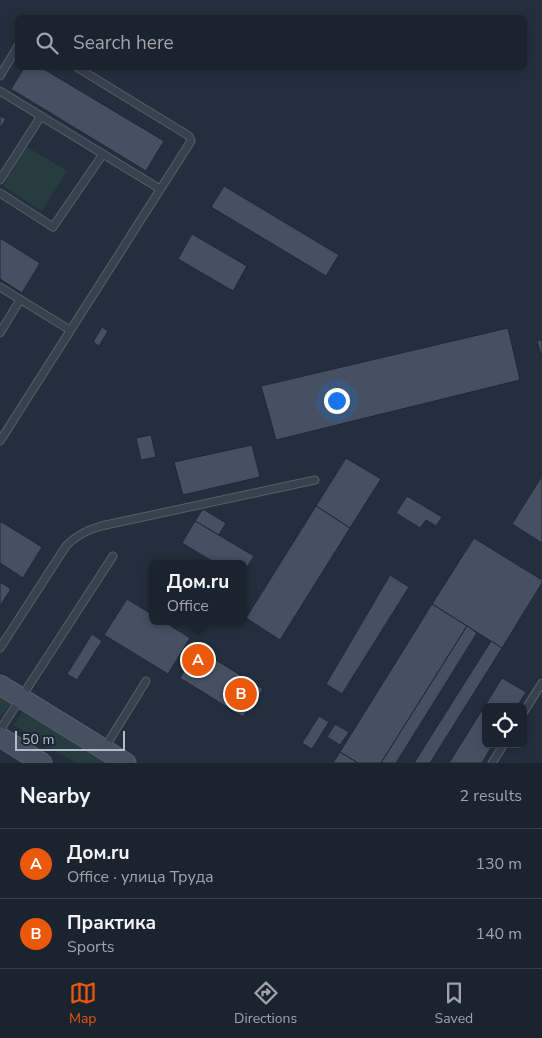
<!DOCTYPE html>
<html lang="en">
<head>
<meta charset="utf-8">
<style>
  :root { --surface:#1b232e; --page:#242b36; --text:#f1f3f6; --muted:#a0a4aa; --line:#39404a; --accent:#ea580c }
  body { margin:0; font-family:"Nunito Sans",sans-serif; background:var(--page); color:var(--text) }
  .controls { position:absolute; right:15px; bottom:15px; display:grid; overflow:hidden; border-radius:8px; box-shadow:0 2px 12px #0003 }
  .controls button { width:45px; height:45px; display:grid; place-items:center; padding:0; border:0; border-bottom:1px solid var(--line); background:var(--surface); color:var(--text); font:25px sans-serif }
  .scale { position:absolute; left:15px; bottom:12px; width:110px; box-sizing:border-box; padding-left:5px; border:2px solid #b4bcc9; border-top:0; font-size:14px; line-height:18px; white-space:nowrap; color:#b4bcc9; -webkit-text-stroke:4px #1d2633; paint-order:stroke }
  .you { position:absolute; left:336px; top:400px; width:18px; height:18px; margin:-12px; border:4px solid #fff; border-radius:50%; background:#1a73e8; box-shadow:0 0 0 8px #1a73e833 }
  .badge { display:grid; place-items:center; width:32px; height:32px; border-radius:50%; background:var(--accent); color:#fff; font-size:16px; font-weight:700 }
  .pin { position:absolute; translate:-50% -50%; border:2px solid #fff; box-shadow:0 1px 5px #0006 }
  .popup { position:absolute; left:149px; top:560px; width:98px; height:65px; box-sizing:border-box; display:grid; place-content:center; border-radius:8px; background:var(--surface); filter:drop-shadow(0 1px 4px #0005); font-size:16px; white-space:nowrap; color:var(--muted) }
  .popup b { font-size:19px; color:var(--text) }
  .popup::after { content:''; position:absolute; left:50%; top:100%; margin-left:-10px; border:10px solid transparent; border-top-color:var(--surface) }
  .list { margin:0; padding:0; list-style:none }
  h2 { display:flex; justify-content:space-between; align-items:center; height:65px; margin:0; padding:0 20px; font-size:21px }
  h2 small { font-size:16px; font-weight:400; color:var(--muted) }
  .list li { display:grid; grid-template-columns:32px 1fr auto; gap:15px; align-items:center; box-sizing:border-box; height:70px; padding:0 20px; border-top:1px solid var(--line) }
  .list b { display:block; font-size:19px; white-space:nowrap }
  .list p { margin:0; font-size:16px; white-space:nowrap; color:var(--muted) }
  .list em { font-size:16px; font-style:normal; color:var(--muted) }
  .icon { flex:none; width:28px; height:28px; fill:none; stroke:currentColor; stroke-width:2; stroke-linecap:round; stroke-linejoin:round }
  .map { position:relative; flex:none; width:542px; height:763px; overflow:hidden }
  .search { position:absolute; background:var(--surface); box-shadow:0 2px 12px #0003; left:15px; right:15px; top:15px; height:55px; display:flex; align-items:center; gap:12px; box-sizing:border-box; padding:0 18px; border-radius:8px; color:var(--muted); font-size:19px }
  .sheet { height:205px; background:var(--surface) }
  nav { display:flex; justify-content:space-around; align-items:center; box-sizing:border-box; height:70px; border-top:1px solid var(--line); background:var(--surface); font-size:14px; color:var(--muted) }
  nav a { display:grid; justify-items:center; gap:2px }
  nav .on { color:var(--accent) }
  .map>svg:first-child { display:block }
  .green { fill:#263c3f }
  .building { fill:#455162; stroke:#1f2835 }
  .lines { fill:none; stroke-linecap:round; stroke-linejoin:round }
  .service-casing { stroke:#565f6c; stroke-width:9 }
  .secondary-casing { stroke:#565f6c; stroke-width:21 }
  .service { stroke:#38414e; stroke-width:7 }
  .secondary { stroke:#465061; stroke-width:19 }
</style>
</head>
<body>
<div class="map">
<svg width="542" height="763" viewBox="0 0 542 763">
  <rect width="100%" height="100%" fill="#242f3e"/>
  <!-- green -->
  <g class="green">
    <path d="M27 147 67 171 42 211 3 186Z"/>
    <path d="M0 694 9 699 11 704 2 716H0Z"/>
    <path d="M25 708 113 763H76L14 725Z"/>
  </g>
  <!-- building -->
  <g class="building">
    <path d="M24 68H42L164 141 146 171 11 89Z"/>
    <path d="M0 116 6 119 0 128Z"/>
    <path d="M224 186 339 255 326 276 211 207Z"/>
    <path d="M192 234 247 266 233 291 178 259Z"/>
    <path d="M0 238 40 263 22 293 0 279Z"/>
    <path d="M102 327 108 331 99 346 93 342Z"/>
    <path d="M508 328 520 380 276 440 261 386Z"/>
    <path d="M542 340V358L537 341Z"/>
    <path d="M151 435 156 457 141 460 136 438Z"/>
    <path d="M252 445 260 477 183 495 174 462Z"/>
    <path d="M346 458 381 479 350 528 316 506Z"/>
    <path d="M542 476V543L512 524Z"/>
    <path d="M407 496 442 517 436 526 426 520 420 528 396 513Z"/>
    <path d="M316 506 350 528 280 640 246 618Z"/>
    <path d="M203 509 226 523 219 535 195 521Z"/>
    <path d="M0 521 42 547 23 578 0 563Z"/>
    <path d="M195 521 254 556 243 574V564H217L182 543Z"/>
    <path d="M474 538 542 580V583L502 648 432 604Z"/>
    <path d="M390 575 409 587 342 694 326 684Z"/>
    <path d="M0 582 11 589 0 606Z"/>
    <path d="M127 599 153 615V621H163L190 638 168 674 104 635Z"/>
    <path d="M432 604 467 626 381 763H358L340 752Z"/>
    <path d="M467 626 477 633 396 763H381Z"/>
    <path d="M92 634 102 641 77 680 67 674Z"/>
    <path d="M491 641 502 648 430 763H414Z"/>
    <path d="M198 649 263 689 253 705 251 704 243 717 180 678Z"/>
    <path d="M502 678 526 692 517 707H486V744H493L482 763H449Z"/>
    <path d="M319 716 329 722 312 749 302 743Z"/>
    <path d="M335 724 349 732 340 745 327 737Z"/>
    <path d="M340 752 358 763H333Z"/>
  </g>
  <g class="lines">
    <defs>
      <g id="service">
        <path d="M0 76 18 46"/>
        <path d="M0 91 160 189"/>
        <path d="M0 180 41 116"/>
        <path d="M0 193 53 227 103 154"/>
        <path d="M0 287 70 330"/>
        <path d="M0 333 20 300"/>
        <path d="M0 441 191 141 189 136 78 68"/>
        <path d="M0 648 66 546C76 535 87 530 101 526L315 480"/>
        <path d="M523 713 542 683"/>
        <path d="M0 730 113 556"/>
        <path d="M104 749 146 681"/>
        <path d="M492 763 504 744"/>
      </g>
      <g id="secondary">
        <path d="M0 685 126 763"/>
        <path d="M0 737 42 763"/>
      </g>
    </defs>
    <!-- service casing -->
    <use href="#service" class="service-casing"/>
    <!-- secondary casing -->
    <use href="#secondary" class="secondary-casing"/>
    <!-- service -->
    <use href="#service" class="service"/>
    <!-- secondary -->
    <use href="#secondary" class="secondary"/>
  </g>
</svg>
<div class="controls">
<button><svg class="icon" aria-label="locate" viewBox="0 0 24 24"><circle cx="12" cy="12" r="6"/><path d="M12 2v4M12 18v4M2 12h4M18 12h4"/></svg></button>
</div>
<div class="scale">50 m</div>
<div class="you"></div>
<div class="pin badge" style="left:198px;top:660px">A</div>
<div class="popup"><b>Дом.ru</b>Office</div>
<div class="pin badge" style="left:241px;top:694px">B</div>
<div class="search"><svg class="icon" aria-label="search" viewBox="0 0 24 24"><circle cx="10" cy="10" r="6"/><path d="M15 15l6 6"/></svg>Search here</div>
</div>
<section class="sheet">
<h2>Nearby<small>2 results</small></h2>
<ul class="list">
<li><span class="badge">A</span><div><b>Дом.ru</b><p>Office · улица Труда</p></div><em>130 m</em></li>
<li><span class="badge">B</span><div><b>Практика</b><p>Sports</p></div><em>140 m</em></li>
</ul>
</section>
<nav>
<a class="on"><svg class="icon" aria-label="map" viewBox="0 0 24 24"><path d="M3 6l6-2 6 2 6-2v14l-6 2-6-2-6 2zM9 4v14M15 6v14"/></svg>Map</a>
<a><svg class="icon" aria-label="directions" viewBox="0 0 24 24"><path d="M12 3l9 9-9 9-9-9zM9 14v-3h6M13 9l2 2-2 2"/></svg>Directions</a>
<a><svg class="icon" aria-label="saved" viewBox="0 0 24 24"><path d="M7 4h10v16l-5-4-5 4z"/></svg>Saved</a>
</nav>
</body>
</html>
